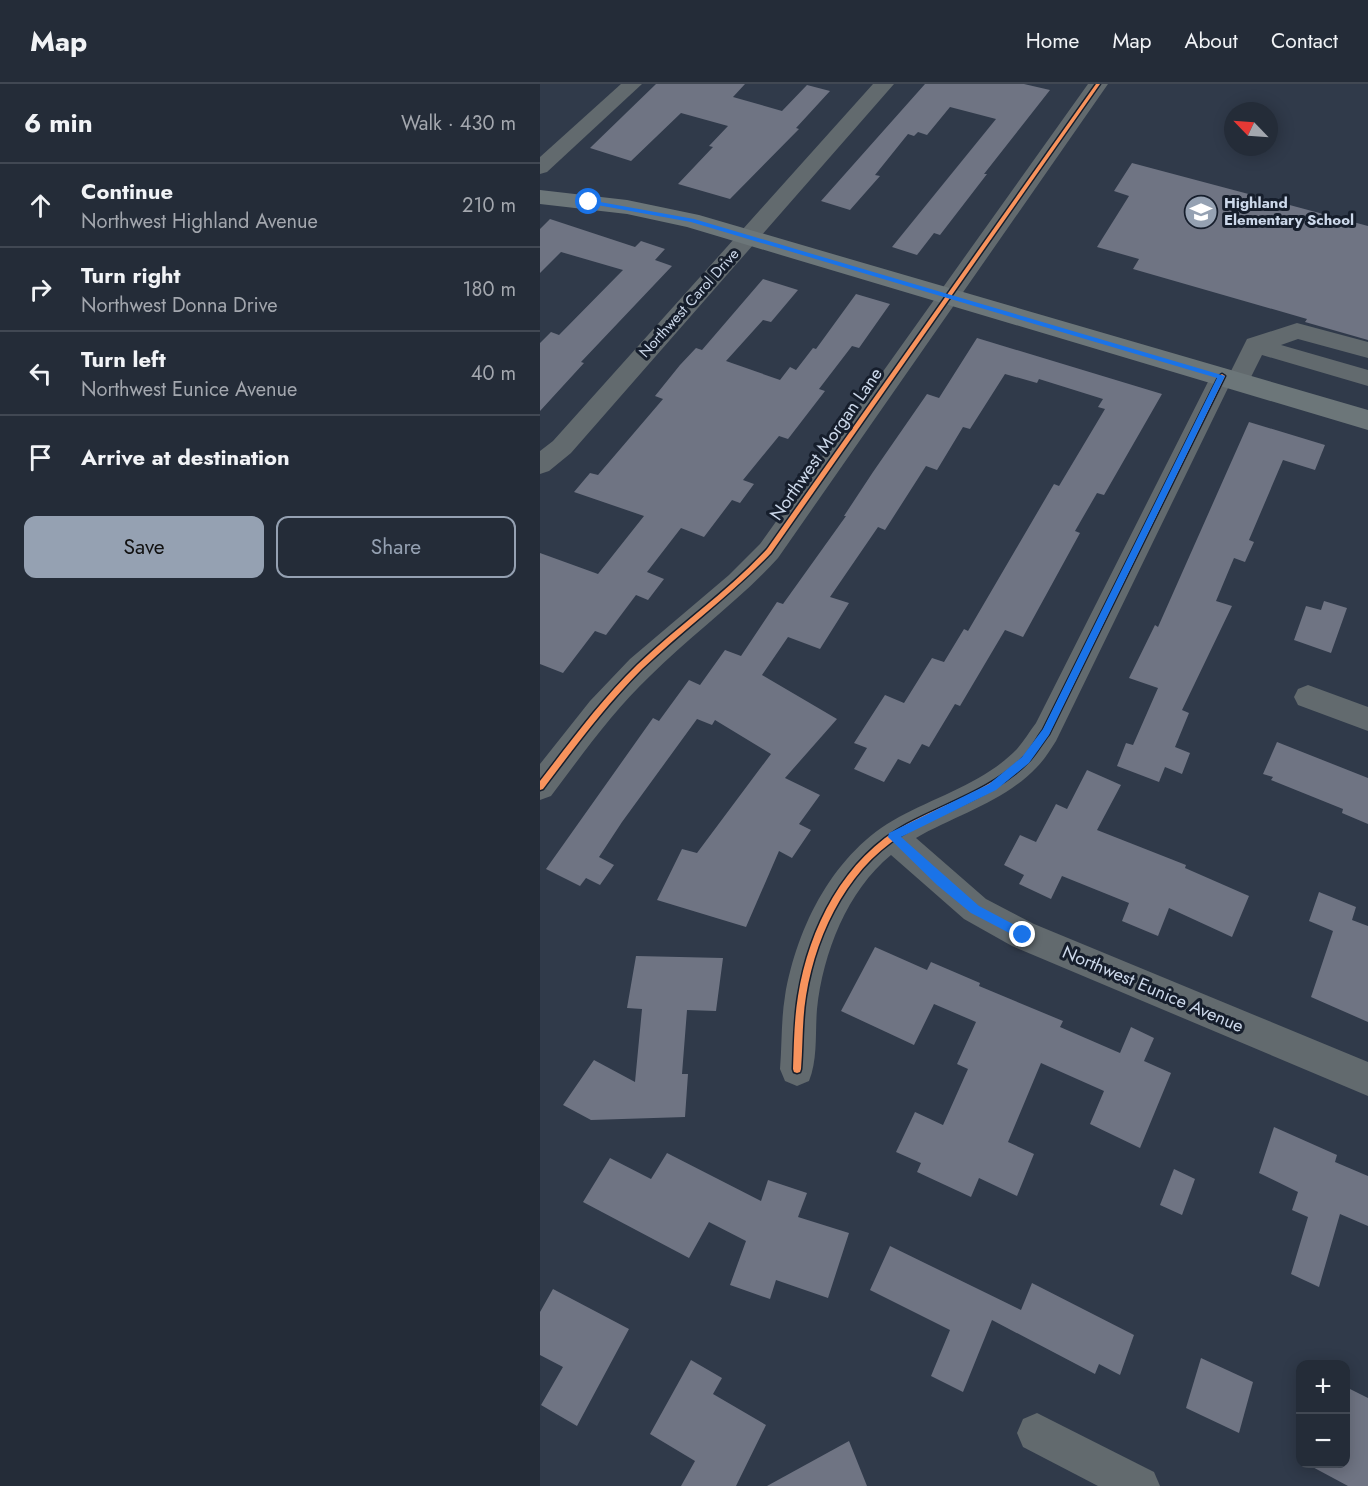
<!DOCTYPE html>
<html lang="en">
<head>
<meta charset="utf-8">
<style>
  :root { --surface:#242c38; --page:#303843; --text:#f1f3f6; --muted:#a3a7ae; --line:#414853; --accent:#95a1b2 }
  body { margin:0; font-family:Jost,sans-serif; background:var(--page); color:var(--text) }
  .controls { position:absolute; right:18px; bottom:18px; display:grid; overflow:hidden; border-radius:12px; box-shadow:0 3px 15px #0003 }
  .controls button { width:54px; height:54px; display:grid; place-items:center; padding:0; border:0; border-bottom:2px solid var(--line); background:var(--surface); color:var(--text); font:30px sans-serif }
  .compass { position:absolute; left:684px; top:18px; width:54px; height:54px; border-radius:50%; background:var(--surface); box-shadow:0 3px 15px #0003; rotate:295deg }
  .stop { position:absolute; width:18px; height:18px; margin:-14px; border:4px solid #1a73e8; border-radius:50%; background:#fff }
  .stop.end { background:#1a73e8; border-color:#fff; box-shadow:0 2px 6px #0008 }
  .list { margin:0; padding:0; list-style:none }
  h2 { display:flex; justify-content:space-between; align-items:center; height:78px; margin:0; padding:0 24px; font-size:26px }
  h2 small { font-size:20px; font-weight:400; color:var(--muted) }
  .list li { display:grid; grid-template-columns:39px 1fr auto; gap:18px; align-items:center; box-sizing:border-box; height:84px; padding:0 24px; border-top:2px solid var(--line) }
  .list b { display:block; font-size:22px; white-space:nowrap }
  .list p { margin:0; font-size:20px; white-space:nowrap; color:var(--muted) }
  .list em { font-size:20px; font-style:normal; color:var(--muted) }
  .actions { display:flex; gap:12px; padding:18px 24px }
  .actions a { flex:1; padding:14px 0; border:2px solid var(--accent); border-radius:12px; text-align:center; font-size:21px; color:var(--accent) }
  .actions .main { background:var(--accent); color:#111 }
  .icon { flex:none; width:33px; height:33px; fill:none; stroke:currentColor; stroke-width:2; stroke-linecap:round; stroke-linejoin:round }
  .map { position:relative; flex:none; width:828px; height:1402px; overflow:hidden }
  header { display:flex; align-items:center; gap:36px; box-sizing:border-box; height:84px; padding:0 30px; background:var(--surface); border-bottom:2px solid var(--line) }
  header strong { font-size:28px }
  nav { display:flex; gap:33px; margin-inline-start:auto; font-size:21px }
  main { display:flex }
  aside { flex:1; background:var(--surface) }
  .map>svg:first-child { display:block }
  .building { fill:#6f7483 }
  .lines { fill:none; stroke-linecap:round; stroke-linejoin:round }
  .minor { fill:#626a6e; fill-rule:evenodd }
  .major { fill:#6c7679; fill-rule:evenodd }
  .cycleway-casing { stroke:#161e2c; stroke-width:3 }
  .cycleway { fill:#f8935d; fill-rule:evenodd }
  .route { fill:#1a73e8 }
  .labels { text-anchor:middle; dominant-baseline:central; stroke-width:6; stroke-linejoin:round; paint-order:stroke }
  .far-poi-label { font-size:15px; font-weight:bold; fill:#ccd8ea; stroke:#161e2c; text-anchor:start }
  .far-street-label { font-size:15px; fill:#ccd8ea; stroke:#161e2c }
  .street-label { font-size:18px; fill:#ccd8ea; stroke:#161e2c }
</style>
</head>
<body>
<header>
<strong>Map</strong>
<nav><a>Home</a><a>Map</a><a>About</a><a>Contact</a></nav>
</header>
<main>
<aside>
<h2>6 min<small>Walk · 430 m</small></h2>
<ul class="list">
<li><svg class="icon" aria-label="ahead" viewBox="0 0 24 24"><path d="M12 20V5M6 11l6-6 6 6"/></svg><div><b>Continue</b><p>Northwest Highland Avenue</p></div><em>210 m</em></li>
<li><svg class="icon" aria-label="right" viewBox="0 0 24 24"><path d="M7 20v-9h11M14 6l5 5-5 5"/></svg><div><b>Turn right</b><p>Northwest Donna Drive</p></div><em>180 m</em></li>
<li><svg class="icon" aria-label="left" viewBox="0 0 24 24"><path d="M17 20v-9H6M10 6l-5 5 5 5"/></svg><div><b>Turn left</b><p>Northwest Eunice Avenue</p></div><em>40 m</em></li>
<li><svg class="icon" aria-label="arrive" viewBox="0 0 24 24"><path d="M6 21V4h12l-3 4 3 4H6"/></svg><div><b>Arrive at destination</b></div></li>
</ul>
<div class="actions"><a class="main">Save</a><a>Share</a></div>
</aside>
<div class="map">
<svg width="828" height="1402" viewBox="0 0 828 1402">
  <rect width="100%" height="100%" fill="#303a4a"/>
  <!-- building -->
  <g class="building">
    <path d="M116 0H205L193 13 242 27 267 1 290 7 256 44 259 45 190 115 138 100 173 63 169 62 188 42 141 29 91 77 50 64Z"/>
    <path d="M385 0H484L510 6 444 90H447L400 151 394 149 377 171 352 163 456 35 410 23 387 51 378 48 374 52 368 50 335 91 340 92 310 126 281 117Z"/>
    <path d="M592 79 828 142V256L765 238 767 235 593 185 599 175 557 163 589 112 574 107Z"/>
    <path d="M10 135 95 163 101 157 125 165 115 176 132 182 41 278 44 279 0 327V259L11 248 19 251 83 186 21 168 0 189V145Z"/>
    <path d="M223 195 258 206 231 238 223 236 186 277 240 296 250 283 256 286 273 264 276 265 316 210 350 220 319 264 312 262 279 305 285 307 248 355 239 352 203 396 214 400 200 419 192 416 164 453 141 444 107 488 124 495 108 516 96 511 66 551 55 547 23 589 0 580V469L58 490 104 432 34 408 50 389 58 391 123 315 115 312 140 281 156 264 162 266Z"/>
    <path d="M437 254 622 310 564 411 557 409 535 447 540 449 483 553 465 546 420 622 415 620 389 663 382 660 370 680 358 675 344 698 314 685 327 664 314 659 345 611 364 619 392 574 404 578 424 545 428 547 514 400 519 402 565 325 558 323 563 315 499 295 497 299 465 290 430 345 423 343 397 386 386 382 345 446 338 443 290 513 309 519 280 565 248 553 222 591 297 635 245 694 280 711 259 740 271 746 252 774 239 767 206 843 117 816 142 765 157 769 231 670 175 636 172 641 157 635 82 738 59 773 74 781 60 801 46 794 40 802 6 785 113 634 119 637 149 596 160 601 185 566 201 572 237 518 243 520 306 432H304L333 388 387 310 399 314Z"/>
    <path d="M709 338 785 361 775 386 743 376 709 456 714 458 705 478 694 474 676 517 692 522 642 626 649 629 635 663 650 669 642 690 625 683 619 698 577 682 586 659 593 661 618 604 589 594 615 541 618 543Z"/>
    <path d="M784 517 807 524 791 569 754 556 766 522 781 526Z"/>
    <path d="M737 658 828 694V740L802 729 803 725 731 696 733 693 723 690Z"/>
    <path d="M547 686 581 701 557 746 646 781 645 784 709 812 692 853 629 824 618 852 582 837 589 819 522 792 511 815 479 800 484 791 464 781 480 751 496 758 516 720 527 725Z"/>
    <path d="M779 808 816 823 812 836 828 842V938L771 913 793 847 769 837Z"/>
    <path d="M335 863 387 886 391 878 440 899 439 902 523 937 520 943 580 969 591 943 614 954 604 977 631 989 600 1064 550 1040 564 1007 501 979 468 1058 494 1070 477 1112 439 1094 431 1113 377 1088 381 1079 356 1068 375 1028 403 1041 428 985 417 980 436 938 394 920 374 961 301 927Z"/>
    <path d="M96 872 183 874 176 927 147 926 142 990H148L145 1033 51 1036 23 1021 54 976 95 998 102 925 87 924Z"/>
    <path d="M734 1043 797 1071 795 1078 828 1092V1142L800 1130 779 1203 751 1190 768 1133 752 1126 758 1108 719 1089Z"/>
    <path d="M127 1069 221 1117 228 1096 267 1109 258 1133 309 1149 288 1214 236 1196 230 1215 190 1201 206 1157 169 1138 149 1174 43 1118 70 1074 111 1095Z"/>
    <path d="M634 1085 655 1095 642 1131 620 1121Z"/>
    <path d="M350 1162 481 1226 492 1199 594 1251 580 1291 559 1280 555 1290 452 1236 423 1308 391 1292 410 1246 330 1206Z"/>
    <path d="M13 1205 89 1245 37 1342 1 1321 23 1283 0 1271V1228Z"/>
    <path d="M661 1274 713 1298 699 1349 646 1324Z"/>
    <path d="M151 1276 182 1294 173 1310 226 1341 196 1402H141L155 1377 110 1350Z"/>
    <path d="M806 1303 828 1314V1402H808L767 1380H806Z"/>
    <path d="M309 1357 327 1402H227Z"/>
  </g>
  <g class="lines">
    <!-- minor -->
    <g class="minor">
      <path d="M81 0H102L7 88 0 90V73Z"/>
      <path d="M333 0H354L31 369 9 387 0 390V367L13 357Z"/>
      <path d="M548 0H568L238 474C199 517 151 551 110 592 72 628 42 671 11 712L0 716V680L50 617 90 575 189 491 220 460Z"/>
      <path d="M757 239 828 258V274L758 255 741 261 828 286V302L722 271 706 303 698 305 689 302 516 657C510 666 505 675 497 683 464 718 416 731 376 754L446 815 494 840 828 978V1012L472 862 424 835 351 771C307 807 283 869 277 925 275 949 278 975 269 997L257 1002 245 997 240 985C242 961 241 936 245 912 257 842 294 768 359 733 398 712 445 698 477 665 484 657 489 648 496 639L674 286 682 284 691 287 707 255Z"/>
      <path d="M768 601 828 623V647L758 621 754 613 758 605Z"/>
      <path d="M497 1329 614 1388 620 1402H558L483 1363 477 1349 483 1335Z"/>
    </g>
    <!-- major -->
    <path class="major" d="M0 106 87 116 159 131 828 326V346L147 143 87 130 0 120Z"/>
    <defs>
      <g id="cycleway">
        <path d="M556 0H560L231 469C191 511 144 545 102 585 65 622 34 664 3 705L0 706V697C31 657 61 616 97 581 139 541 187 508 227 465Z"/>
        <path d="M682 290 685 292 509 650C502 659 497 668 490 676 458 710 412 723 372 745 311 778 277 845 266 912 262 936 263 961 261 985L260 988 257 989 254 988 253 985C254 961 254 936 258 912 269 844 304 774 367 740 406 719 453 705 485 672 492 664 497 654 503 646L679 292Z"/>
      </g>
    </defs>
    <!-- cycleway casing -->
    <use href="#cycleway" class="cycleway-casing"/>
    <!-- cycleway -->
    <use href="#cycleway" class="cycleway"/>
  </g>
  <!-- route -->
  <path class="route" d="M49 116 154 135 685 292 509 651 489 679 456 706 361 753 439 822 486 847V854H479L431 829 397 801 348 753 349 749 449 700 482 673 503 645 677 294 151 138 46 119Z"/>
  <!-- icons -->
  <defs>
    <symbol id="school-disc" viewBox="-11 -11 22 22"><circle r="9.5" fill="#95a1b2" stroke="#161e2c"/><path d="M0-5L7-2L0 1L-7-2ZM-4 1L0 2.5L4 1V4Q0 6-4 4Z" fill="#fff"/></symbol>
  </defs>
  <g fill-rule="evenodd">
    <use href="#school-disc" x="642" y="109" width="38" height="38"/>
  </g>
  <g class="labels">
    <!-- far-poi labels -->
    <g class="far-poi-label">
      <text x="684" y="119">Highland<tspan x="684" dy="17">Elementary School</tspan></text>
    </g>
    <!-- far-street labels -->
    <g class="far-street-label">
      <text transform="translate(149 219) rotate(-48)">Northwest Carol Drive</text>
    </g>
    <!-- street labels -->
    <g class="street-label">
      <text transform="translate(286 360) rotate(-55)">Northwest Morgan Lane</text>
      <text transform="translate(613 905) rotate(23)">Northwest Eunice Avenue</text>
    </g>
  </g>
</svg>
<div class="controls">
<button>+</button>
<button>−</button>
</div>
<svg class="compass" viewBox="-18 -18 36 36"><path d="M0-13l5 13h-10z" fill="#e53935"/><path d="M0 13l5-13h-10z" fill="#a3a7ae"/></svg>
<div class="stop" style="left:49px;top:118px"></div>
<div class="stop end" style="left:483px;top:851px"></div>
</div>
</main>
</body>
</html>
